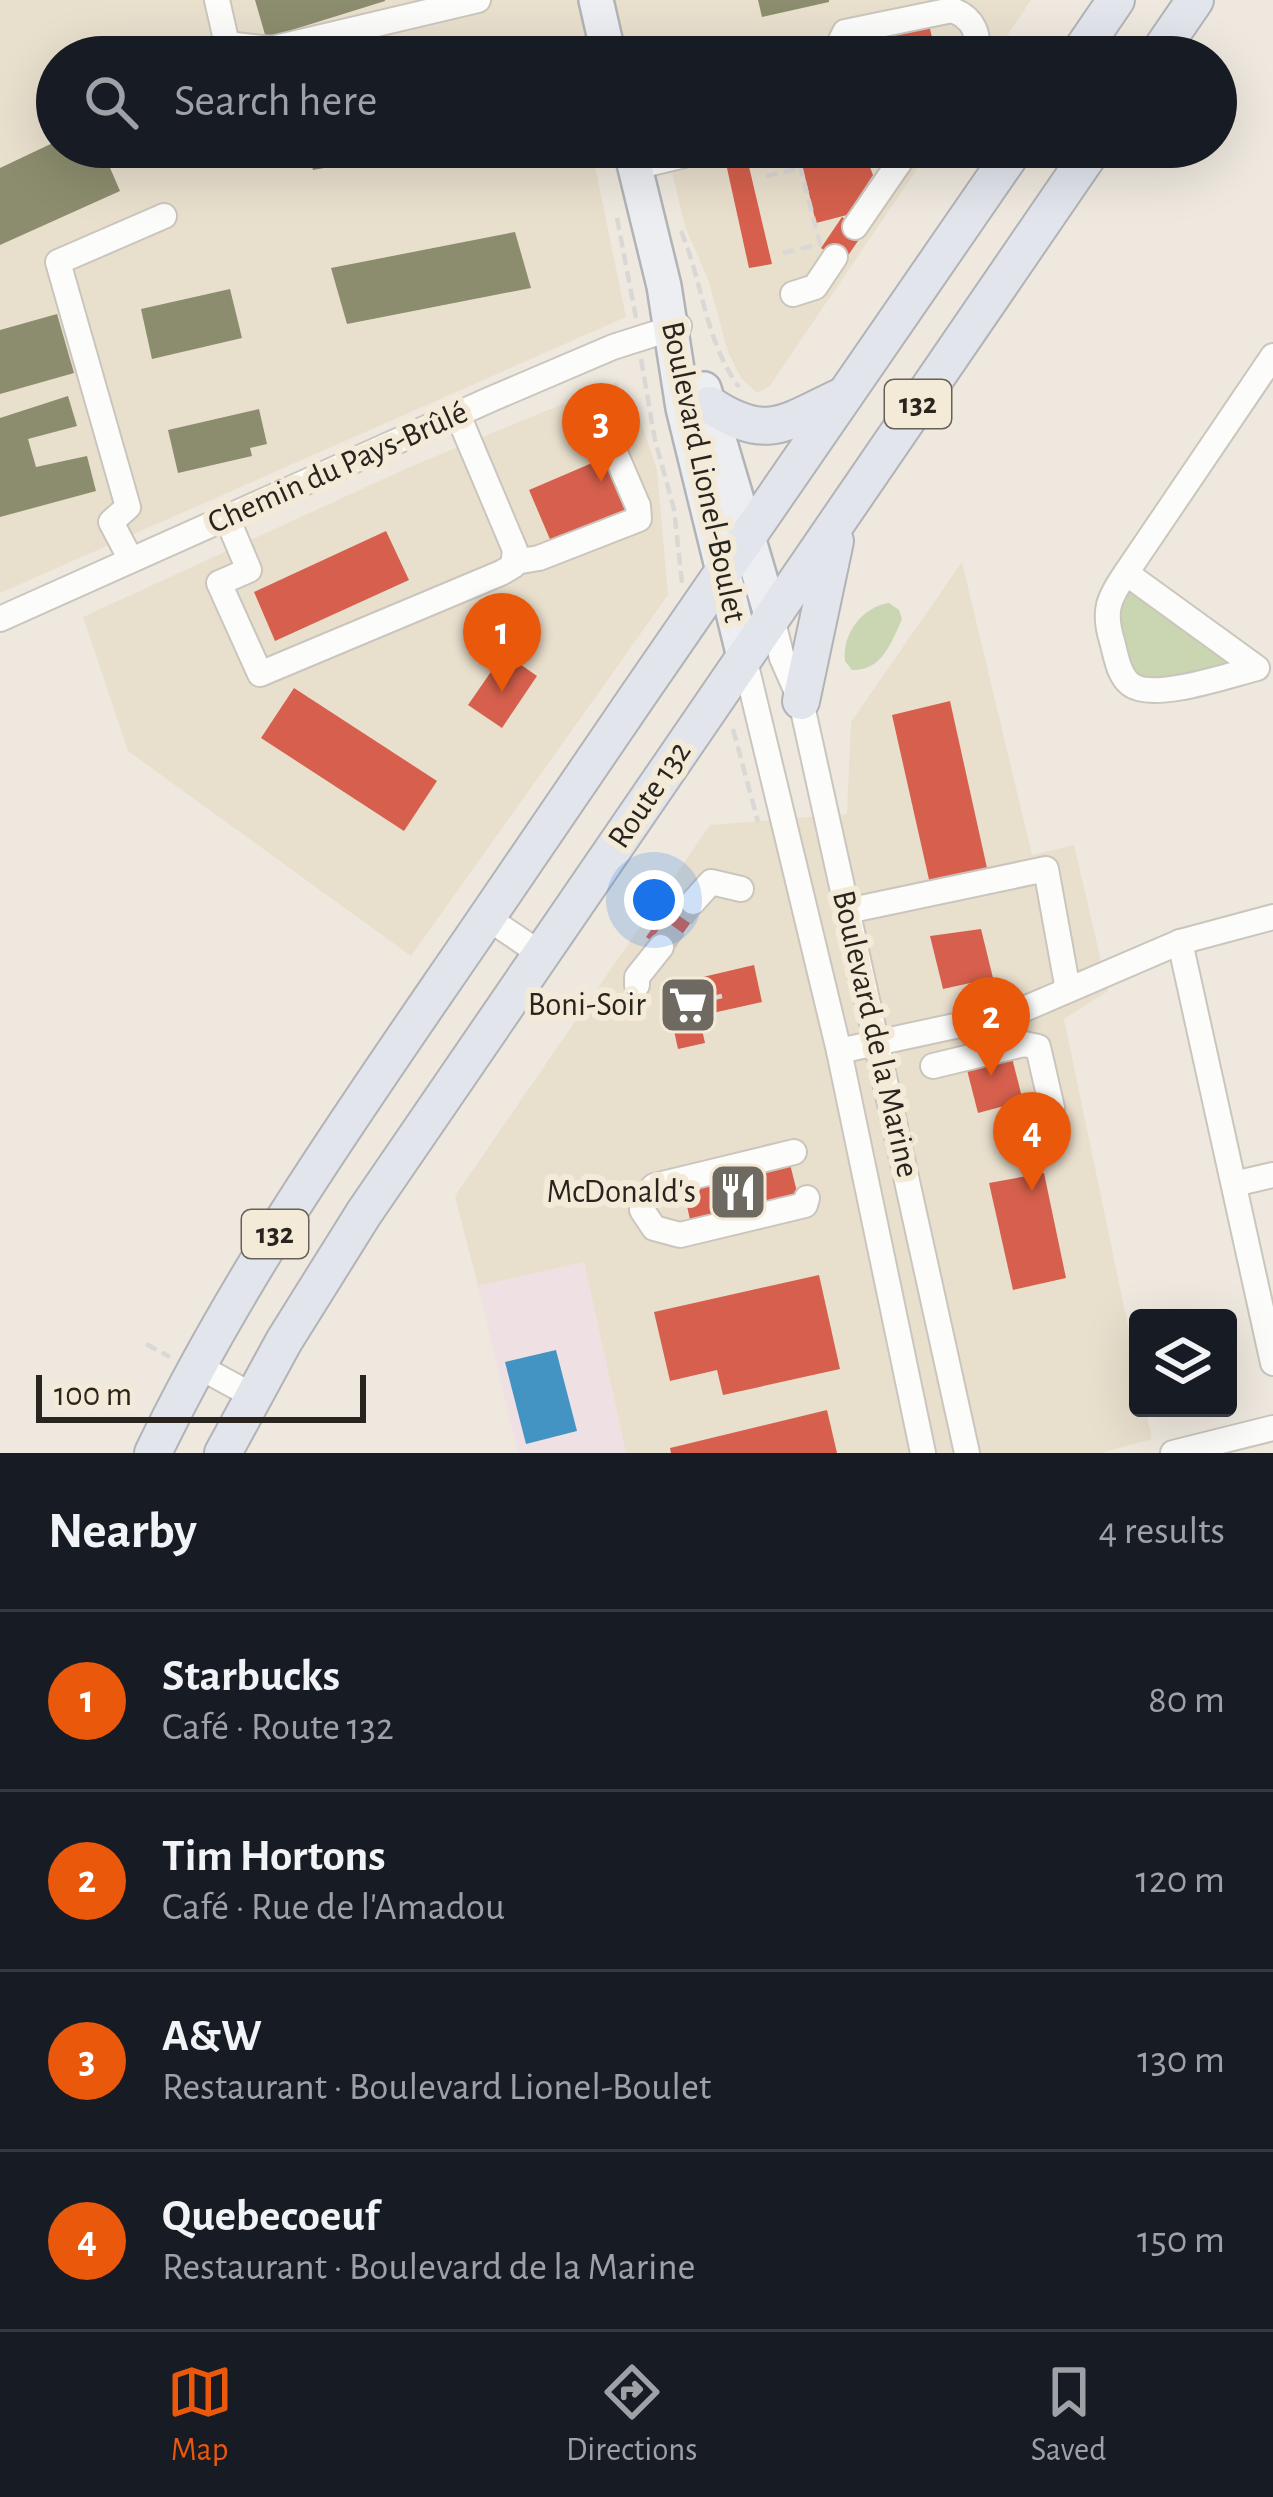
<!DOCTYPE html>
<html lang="en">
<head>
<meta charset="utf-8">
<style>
  :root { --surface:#171b24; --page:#242831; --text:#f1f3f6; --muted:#9ea1a6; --line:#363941; --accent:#ea580c }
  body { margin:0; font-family:"Alegreya Sans",sans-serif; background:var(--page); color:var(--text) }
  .controls { position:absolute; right:36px; bottom:36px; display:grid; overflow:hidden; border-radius:12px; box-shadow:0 12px 48px #0002 }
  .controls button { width:108px; height:108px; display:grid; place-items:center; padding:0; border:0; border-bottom:3px solid var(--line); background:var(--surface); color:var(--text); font:60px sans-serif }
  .scale { position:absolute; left:36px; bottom:30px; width:330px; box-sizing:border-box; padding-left:12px; border:6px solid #29251e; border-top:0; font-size:33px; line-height:42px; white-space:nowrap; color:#29251e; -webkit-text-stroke:9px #f4ead8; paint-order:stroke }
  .you { position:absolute; left:654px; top:900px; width:42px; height:42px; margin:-30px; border:9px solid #fff; border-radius:50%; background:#1a73e8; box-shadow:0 0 0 18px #1a73e833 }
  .badge { display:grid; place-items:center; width:78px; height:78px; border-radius:50%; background:var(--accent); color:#fff; font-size:39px; font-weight:700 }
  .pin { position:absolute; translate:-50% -99px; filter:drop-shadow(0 3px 6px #0008) }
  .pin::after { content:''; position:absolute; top:63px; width:42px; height:36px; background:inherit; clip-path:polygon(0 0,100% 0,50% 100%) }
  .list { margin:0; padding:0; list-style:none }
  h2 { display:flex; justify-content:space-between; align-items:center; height:156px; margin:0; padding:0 48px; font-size:51px }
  h2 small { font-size:39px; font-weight:400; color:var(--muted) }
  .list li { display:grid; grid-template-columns:78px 1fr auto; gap:36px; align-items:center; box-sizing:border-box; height:180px; padding:0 48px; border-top:3px solid var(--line) }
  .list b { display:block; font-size:45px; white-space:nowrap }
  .list p { margin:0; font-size:39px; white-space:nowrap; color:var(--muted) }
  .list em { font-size:39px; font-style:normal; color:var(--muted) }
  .icon { flex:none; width:66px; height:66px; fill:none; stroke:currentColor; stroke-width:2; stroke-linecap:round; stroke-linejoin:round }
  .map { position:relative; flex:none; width:1273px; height:1453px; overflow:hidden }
  .search { position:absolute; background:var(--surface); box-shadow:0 12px 48px #0002; left:36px; right:36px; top:36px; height:132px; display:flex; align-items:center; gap:30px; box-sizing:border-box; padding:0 42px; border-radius:66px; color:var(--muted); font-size:45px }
  .sheet { height:876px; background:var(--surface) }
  nav { display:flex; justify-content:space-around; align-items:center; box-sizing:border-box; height:168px; border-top:3px solid var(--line); background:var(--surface); font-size:33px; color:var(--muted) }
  nav a { display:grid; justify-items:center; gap:6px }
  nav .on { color:var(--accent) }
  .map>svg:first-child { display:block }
  .built { fill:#e9dfcd }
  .education { fill:#efe0e3 }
  .green { fill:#cad5b1 }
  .shops { fill:#d6604d }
  .schools { fill:#4393c3 }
  .industry { fill:#8c8c6e }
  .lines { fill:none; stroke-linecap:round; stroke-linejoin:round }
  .minor-tunnel { stroke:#c7c1b8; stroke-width:24; stroke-dasharray:24 12; stroke-linecap:butt }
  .minor-casing { stroke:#cac5bd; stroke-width:28 }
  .major-casing { stroke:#b2b3b7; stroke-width:38 }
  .highway-casing { stroke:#b2b3b7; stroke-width:40 }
  .path { stroke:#dad8d6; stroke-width:4.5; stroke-dasharray:12 6; stroke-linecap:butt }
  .minor { stroke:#fcfcfa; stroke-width:24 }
  .major { stroke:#eceef2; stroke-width:33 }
  .highway { stroke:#e2e5ec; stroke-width:36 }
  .labels { text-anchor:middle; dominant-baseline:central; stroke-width:12; stroke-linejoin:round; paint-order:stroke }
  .shield { fill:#f4ead8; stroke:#666056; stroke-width:3 }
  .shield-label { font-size:30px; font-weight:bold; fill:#29251e }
  .street-label { font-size:33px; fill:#29251e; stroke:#f4ead8 }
  .poi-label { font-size:33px; fill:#29251e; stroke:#f4ead8; text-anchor:end }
</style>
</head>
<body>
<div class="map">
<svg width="1273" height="1453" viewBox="0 0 1273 1453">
  <rect width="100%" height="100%" fill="#eee8de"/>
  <!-- built -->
  <g class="built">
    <path d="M0 0H1031L993 57H57V147H591L626 317 0 593Z"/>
    <path d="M666 147H932L769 387 757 393 741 378 728 352 709 282 685 226Z"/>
    <path d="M616 382 639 416 657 470 668 595 411 956 128 751 83 617 412 466Z"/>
    <path d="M962 562 1032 855 1074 845 1108 991 1064 1019 1138 1374V1408H1145L1152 1439 1101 1453H626L584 1262 478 1286 455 1196 710 825 847 814 851 722Z"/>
  </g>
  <!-- education -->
  <path class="education" d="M584 1262 626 1453H518L478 1286Z"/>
  <!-- green -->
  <g class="green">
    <path d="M1126 573 1257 668 1133 686 1108 600Z"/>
    <path d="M889 603 899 610 902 619C891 643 882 671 852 670L845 661C842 634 862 607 889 603Z"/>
  </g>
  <!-- shops -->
  <g class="shops">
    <path d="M929 25 937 57H862L859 42Z"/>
    <path d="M798 147H862L873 175 847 215 816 223Z"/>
    <path d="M746 154 772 264 749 268 725 159Z"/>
    <path d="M842 217 864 232 843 263 821 248Z"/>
    <path d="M606 457 630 511 552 544 529 490Z"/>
    <path d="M386 531 409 580 275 641 254 592Z"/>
    <path d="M504 653 537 676 502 728 468 705Z"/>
    <path d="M294 688 437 781 404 831 261 738Z"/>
    <path d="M950 701 987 868 930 884 892 715Z"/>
    <path d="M679 891 701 908 669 953 646 937Z"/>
    <path d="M981 929 993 978 943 989 930 936Z"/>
    <path d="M754 965 762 1002 699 1016 705 1043 678 1049 666 994 693 988 690 980Z"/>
    <path d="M1011 1054 1023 1101 978 1113 966 1066Z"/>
    <path d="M789 1160 799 1200 691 1224 682 1184Z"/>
    <path d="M1044 1173 1066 1278 1013 1290 989 1183Z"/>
    <path d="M819 1275 840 1369 723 1395 717 1370 670 1381 654 1312Z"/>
    <path d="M827 1410 837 1453H671L670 1448Z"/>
  </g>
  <!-- schools -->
  <path class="schools" d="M556 1350 577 1431 526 1444 505 1362Z"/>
  <!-- industry -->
  <g class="industry">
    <path d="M255 0H385V1L266 38Z"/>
    <path d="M758 0H829V2L762 17Z"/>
    <path d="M57 141V147H101L120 191 0 245V168Z"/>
    <path d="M306 147H430L431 149 313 170Z"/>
    <path d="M515 232 531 288 347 324 331 268Z"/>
    <path d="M230 289 242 338 152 359 141 309Z"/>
    <path d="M57 314 74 373 0 394V330Z"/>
    <path d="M68 396 77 426 28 439 36 467 87 456 96 491 0 517V418Z"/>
    <path d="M259 409 267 444 250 448 252 456 178 473 168 430Z"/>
  </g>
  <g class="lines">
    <!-- minor-tunnel -->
    <path class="minor-tunnel" d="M661 947 693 902"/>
    <defs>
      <g id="minor">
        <path d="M217 0 227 44 271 49 478 0"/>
        <path d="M845 57 841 40 845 32 952 10C973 17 982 36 974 57"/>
        <path d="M635 167 718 147"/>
        <path d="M855 227 910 147"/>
        <path d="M793 294 815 287 835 257"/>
        <path d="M227 518 249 570 219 583 260 674 501 573 513 566 515 550 458 415"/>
        <path d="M131 560 111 522 128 507 58 262 164 216"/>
        <path d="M515 562 539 558 639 519 638 506 604 427"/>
        <path d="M1126 573 1257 668C1229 675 1152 702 1130 684 1118 674 1116 655 1112 641 1103 611 1108 599 1126 573Z"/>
        <path d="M1126 573 1273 356"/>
        <path d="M772 618 782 658 801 701 967 1453"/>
        <path d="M0 619 489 400 613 347 679 326"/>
        <path d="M744 657 839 1051 923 1453"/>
        <path d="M693 902 711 882 741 889"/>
        <path d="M847 911 1046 869 1068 990"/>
        <path d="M486 917 541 954"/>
        <path d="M1180 942 1273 1363"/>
        <path d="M637 985V977L661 947"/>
        <path d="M839 1051 1015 1013 1180 942 1273 917"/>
        <path d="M933 1066 1024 1044 1038 1047 1052 1108 1028 1139"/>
        <path d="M794 1152 654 1186 643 1199 642 1210 654 1228 680 1235 805 1205 807 1198"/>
        <path d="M1234 1184 1273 1175"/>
        <path d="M198 1366 253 1396"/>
        <path d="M1173 1453 1273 1428"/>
      </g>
      <g id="major">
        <path d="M596 0 609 57"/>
        <path d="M630 147 664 286 683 408 744 657"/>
        <path d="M704 389 772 618"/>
      </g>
      <g id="highway">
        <path d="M1077 57 1116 0"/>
        <path d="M1156 57 1195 0"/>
        <path d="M710 405C769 444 787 421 845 395"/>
        <path d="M801 701 835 541"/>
        <path d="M153 1453C244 1264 367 1093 485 920 660 661 839 405 1016 147"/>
        <path d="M223 1453 284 1341 364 1213 1094 147"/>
      </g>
    </defs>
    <!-- minor casing -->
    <use href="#minor" class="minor-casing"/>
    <!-- major casing -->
    <use href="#major" class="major-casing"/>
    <!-- highway casing -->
    <use href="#highway" class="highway-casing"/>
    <!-- path -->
    <g class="path">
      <path d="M762 158 796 150"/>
      <path d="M766 176 801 168"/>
      <path d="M617 218 636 318"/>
      <path d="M681 231C703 283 705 341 739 387"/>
      <path d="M783 253 820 244 795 147"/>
      <path d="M641 359 655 440 674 509 682 583"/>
      <path d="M733 729 758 822"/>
      <path d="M696 1002 722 996"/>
      <path d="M146 1344 170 1357"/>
    </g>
    <!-- minor -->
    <use href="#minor" class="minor"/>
    <!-- major -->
    <use href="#major" class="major"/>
    <!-- highway -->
    <use href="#highway" class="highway"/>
  </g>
  <!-- icons -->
  <defs>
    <symbol id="supermarket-square" viewBox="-11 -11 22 22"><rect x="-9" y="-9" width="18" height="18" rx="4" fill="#6e6961" stroke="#f4ead8"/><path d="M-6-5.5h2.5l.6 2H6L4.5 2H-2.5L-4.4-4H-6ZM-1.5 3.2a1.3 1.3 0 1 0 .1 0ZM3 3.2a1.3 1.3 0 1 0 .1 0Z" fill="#fff"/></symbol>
    <symbol id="restaurant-square" viewBox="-11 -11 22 22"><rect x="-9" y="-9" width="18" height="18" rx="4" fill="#6e6961" stroke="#f4ead8"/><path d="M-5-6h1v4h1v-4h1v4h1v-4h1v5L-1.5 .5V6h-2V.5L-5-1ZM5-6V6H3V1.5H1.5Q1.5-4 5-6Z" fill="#fff"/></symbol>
  </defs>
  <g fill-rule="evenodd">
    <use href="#supermarket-square" x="655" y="972" width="66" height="66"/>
    <use href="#restaurant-square" x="705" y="1159" width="66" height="66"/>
  </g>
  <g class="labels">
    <!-- shield labels -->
    <g class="shield">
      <rect x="885" y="380" width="66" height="48" rx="9"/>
      <rect x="242" y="1210" width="66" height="48" rx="9"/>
    </g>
    <g class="shield-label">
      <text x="918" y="404">132</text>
      <text x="275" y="1234">132</text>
    </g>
    <!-- street labels -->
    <g class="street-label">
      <text transform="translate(338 468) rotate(-24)">Chemin du Pays-Brûlé</text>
      <text transform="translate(703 472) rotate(78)">Boulevard Lionel-Boulet</text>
      <text transform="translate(650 795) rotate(-56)">Route 132</text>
      <text transform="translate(875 1034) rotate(77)">Boulevard de la Marine</text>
    </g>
    <!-- poi labels -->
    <g class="poi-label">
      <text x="646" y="1005">Boni-Soir</text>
      <text x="696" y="1192">McDonald's</text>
    </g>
  </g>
</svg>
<div class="controls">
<button><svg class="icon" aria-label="layers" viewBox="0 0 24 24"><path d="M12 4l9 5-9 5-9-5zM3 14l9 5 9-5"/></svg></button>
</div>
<div class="scale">100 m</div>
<div class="you"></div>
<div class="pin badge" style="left:502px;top:692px">1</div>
<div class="pin badge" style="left:991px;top:1076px">2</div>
<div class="pin badge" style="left:601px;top:482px">3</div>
<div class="pin badge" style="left:1032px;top:1191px">4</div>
<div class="search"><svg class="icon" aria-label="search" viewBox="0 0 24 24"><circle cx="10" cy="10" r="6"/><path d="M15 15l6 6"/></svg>Search here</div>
</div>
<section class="sheet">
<h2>Nearby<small>4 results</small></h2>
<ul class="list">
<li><span class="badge">1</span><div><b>Starbucks</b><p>Café · Route 132</p></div><em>80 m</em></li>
<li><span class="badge">2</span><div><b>Tim Hortons</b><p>Café · Rue de l'Amadou</p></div><em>120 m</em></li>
<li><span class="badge">3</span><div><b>A&amp;W</b><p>Restaurant · Boulevard Lionel-Boulet</p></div><em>130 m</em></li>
<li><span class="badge">4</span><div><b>Quebecoeuf</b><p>Restaurant · Boulevard de la Marine</p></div><em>150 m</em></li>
</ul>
</section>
<nav>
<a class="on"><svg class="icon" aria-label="map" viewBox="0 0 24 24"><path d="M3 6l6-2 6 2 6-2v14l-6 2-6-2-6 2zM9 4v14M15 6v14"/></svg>Map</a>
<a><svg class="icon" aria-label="directions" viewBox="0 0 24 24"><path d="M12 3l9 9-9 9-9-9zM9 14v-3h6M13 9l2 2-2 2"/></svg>Directions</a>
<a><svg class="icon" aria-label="saved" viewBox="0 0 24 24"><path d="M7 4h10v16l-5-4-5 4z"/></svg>Saved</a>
</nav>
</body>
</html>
